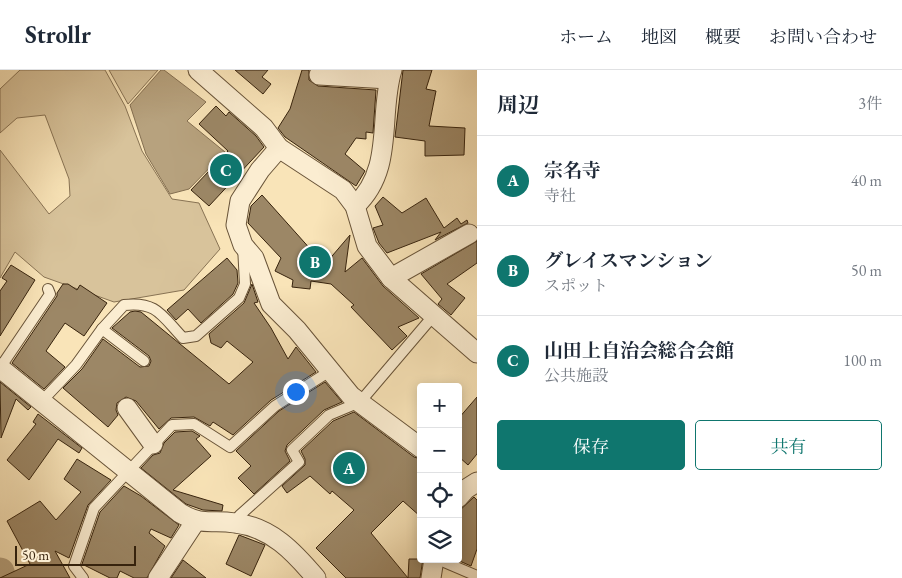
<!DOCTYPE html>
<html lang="ja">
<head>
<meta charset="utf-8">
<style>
  :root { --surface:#fff; --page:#f2f2f3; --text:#1f2937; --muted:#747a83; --line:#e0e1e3; --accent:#0f766e }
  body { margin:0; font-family:"EB Garamond","Noto Serif JP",serif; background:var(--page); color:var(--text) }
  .controls { position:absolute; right:15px; bottom:15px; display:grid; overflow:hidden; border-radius:5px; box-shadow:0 2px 12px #0003 }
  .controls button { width:45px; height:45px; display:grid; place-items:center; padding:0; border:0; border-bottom:1px solid var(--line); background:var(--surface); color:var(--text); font:25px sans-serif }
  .scale { position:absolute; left:15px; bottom:12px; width:121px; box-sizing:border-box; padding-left:5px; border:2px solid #37230d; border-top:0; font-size:14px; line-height:18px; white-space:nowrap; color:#37230d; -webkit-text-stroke:4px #fbedd1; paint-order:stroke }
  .you { position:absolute; left:295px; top:321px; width:18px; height:18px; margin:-12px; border:4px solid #fff; border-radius:50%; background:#1a73e8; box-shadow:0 0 0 8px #1a73e833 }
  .badge { display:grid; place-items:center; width:32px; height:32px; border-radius:50%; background:var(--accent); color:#fff; font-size:16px; font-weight:700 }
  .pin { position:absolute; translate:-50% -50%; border:2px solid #fff; box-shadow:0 1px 5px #0006 }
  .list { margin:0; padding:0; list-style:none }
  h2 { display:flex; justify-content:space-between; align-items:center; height:65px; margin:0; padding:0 20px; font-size:21px }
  h2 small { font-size:16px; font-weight:400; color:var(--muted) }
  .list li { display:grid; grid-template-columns:32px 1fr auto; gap:15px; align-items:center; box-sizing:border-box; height:90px; padding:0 20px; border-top:1px solid var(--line) }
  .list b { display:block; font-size:19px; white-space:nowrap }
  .list p { margin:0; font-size:16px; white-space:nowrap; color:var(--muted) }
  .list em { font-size:16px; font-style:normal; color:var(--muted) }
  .actions { display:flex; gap:10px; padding:15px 20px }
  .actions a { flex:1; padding:11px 0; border:1px solid var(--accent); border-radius:5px; text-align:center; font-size:18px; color:var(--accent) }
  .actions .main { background:var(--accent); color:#fff }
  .icon { flex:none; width:28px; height:28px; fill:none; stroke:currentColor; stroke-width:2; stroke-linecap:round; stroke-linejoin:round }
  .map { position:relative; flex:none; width:477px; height:508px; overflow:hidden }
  header { display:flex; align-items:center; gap:30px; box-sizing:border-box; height:70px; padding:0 25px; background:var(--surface); border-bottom:1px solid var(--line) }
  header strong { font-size:24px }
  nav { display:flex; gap:28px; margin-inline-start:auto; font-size:18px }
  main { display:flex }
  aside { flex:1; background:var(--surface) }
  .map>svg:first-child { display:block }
  .green { fill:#d8c39b; stroke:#887354 }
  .water { fill:#b7a27e; stroke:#846f51 }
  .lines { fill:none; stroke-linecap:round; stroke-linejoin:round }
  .river { stroke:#b7a27e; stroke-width:29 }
  .building { fill:#9c8766; stroke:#37230d }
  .service-casing { stroke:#685338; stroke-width:12 }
  .minor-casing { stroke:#685338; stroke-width:21 }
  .service { stroke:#fbedd1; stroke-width:10 }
  .minor { stroke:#fbedd1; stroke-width:19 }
</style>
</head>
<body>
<header>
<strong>Strollr</strong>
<nav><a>ホーム</a><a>地図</a><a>概要</a><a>お問い合わせ</a></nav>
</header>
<main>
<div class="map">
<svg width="477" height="508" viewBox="0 0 477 508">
  <rect width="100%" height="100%" fill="#f9e4b8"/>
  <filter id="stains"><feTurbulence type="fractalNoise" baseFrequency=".004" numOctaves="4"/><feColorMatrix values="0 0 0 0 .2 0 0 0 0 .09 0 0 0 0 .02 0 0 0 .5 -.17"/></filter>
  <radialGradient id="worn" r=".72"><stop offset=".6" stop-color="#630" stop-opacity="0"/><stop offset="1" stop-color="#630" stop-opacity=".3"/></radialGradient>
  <!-- green -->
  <g class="green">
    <path d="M20 0H105L125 36 142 81 172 129 199 133 220 179 184 220 114 232 44 207 15 182 0 208V80L49 144 70 126 69 109 45 45 17 48 0 63V19Z"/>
    <path d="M109 0H158L128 34Z"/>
  </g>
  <!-- water -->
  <path class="water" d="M161 0H164L206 32 187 51 225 82 189 119 170 124 146 84 130 35Z"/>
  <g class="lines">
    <!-- river -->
    <path class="river" d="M0 502 2 508"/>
  </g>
  <!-- building -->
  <g class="building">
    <path d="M235 0H268L262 7 271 14 263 24Z"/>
    <path d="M302 0H309V10L318 16 376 20 373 63 366 62V69L356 68 345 84 365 101 356 116 285 67 278 58 290 39Z"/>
    <path d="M403 0H432L426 19 436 21 429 56 465 58 464 85 425 86V71L395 67Z"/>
    <path d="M216 36 226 46 229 42 256 66 264 77 209 136 191 120 228 81 199 54Z"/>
    <path d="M262 125 313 182 308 189 321 199 350 165 345 202 362 188 383 216 419 248 398 257 407 266 392 280 351 237 354 235 331 214 311 211 310 219 292 217 293 210 275 201 281 188 248 153 251 136Z"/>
    <path d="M383 127 402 143 426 128 444 158 457 148 461 154 467 150 468 153 435 170 441 162 387 183 379 173 373 158 383 155 375 136Z"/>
    <path d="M477 171V193L447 214 465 228 451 245 438 234 442 229 421 204Z"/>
    <path d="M227 188 237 200 238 213 233 224 201 253 188 239 176 250 167 240Z"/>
    <path d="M11 195 35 210 0 266V221L7 211 2 208Z"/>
    <path d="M63 214H68L77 220 80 215 107 233 84 266 65 253 46 281 65 297 44 319 12 293 57 226V223Z"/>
    <path d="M252 214 258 232 254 233 271 258 288 289 296 277 316 302 271 330 233 365 213 352 210 356 194 347 171 348 159 359 136 331 126 327 117 333 116 340 118 345 108 357 63 318 82 299 103 269 140 297 149 296 151 291 149 286 112 258 130 242 135 241 141 242 229 314 253 292 227 271 221 278 211 273 209 264 244 233Z"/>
    <path d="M0 312 31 337 28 340 16 329 1 368Z"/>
    <path d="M325 312 342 332 324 340 287 375 285 381 290 391 254 424 238 408 251 396 236 381 279 341Z"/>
    <path d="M477 327V384L468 395 458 386V349Z"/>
    <path d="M354 342 414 387 421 389V447L403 431 371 463 408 508 409 489H423L420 508H346L316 478 354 440 332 421 330 424 310 406 287 423 282 416 305 395V389L301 381 333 351Z"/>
    <path d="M38 344 82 378 79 383 58 369 29 410 7 390 36 354 33 352Z"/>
    <path d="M192 361 200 366 196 369 211 386 173 420 223 435 222 441 203 440 186 434 141 398 153 385 160 383 164 373 175 362Z"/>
    <path d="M77 389 111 410 88 435 69 488 55 481 70 508H0L30 494 7 451 40 431 56 450 81 422 64 409Z"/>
    <path d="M124 416 141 426 179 455 171 468 151 459 149 463 165 476 147 508H134L120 501 117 508H110L82 494 100 442Z"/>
    <path d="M474 427 477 430V479L471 496 455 489H458V442Z"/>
    <path d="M239 465 265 475 251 506 226 494Z"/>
    <path d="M183 490 206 508H171Z"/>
  </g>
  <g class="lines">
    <defs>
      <g id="service">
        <path d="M102 259 144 291"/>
        <path d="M0 298 50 224 48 219"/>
        <path d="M41 332 76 295 102 259 124 235C157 231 162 246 183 268L196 266 239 228 245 214 243 176"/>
        <path d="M234 452 240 445 299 392 292 380 329 345 360 332 434 245"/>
        <path d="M437 489 477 506"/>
        <path d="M83 508 74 496 94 438 172 355 194 354 230 377 275 336 330 301"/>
      </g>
      <g id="minor">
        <path d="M198 0 264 58 279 78 343 120 355 136 367 176 391 208 477 283"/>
        <path d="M319 5 389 9"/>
        <path d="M279 78 260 100 240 131 236 155 243 175 254 188 271 234 297 260 351 326 421 378"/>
        <path d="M355 136C395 99 378 46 392 0"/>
        <path d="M391 208 469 164"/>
        <path d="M0 298 180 443C204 457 210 449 235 453 271 457 294 482 316 508"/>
        <path d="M127 338 153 374"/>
        <path d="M458 428 466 419 477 412"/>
        <path d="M158 508 195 452"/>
        <path d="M431 508 434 489"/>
      </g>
    </defs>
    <!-- service casing -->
    <use href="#service" class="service-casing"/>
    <!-- minor casing -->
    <use href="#minor" class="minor-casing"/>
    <!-- service -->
    <use href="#service" class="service"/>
    <!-- minor -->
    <use href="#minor" class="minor"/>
  </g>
  <rect width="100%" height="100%" filter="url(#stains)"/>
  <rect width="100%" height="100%" fill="url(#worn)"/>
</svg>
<div class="controls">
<button>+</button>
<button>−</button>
<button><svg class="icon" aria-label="locate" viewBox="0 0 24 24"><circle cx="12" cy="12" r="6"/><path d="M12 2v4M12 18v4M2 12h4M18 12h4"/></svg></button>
<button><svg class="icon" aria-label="layers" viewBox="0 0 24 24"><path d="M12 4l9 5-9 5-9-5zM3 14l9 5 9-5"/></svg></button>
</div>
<div class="scale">50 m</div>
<div class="you"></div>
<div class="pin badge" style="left:349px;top:398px">A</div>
<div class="pin badge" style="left:315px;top:192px">B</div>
<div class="pin badge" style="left:226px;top:100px">C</div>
</div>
<aside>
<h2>周辺<small>3件</small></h2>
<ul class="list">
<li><span class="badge">A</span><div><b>宗名寺</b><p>寺社</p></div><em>40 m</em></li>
<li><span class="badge">B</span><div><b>グレイスマンション</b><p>スポット</p></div><em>50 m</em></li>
<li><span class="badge">C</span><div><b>山田上自治会総合会館</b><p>公共施設</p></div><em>100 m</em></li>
</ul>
<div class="actions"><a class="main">保存</a><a>共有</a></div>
</aside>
</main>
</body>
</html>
